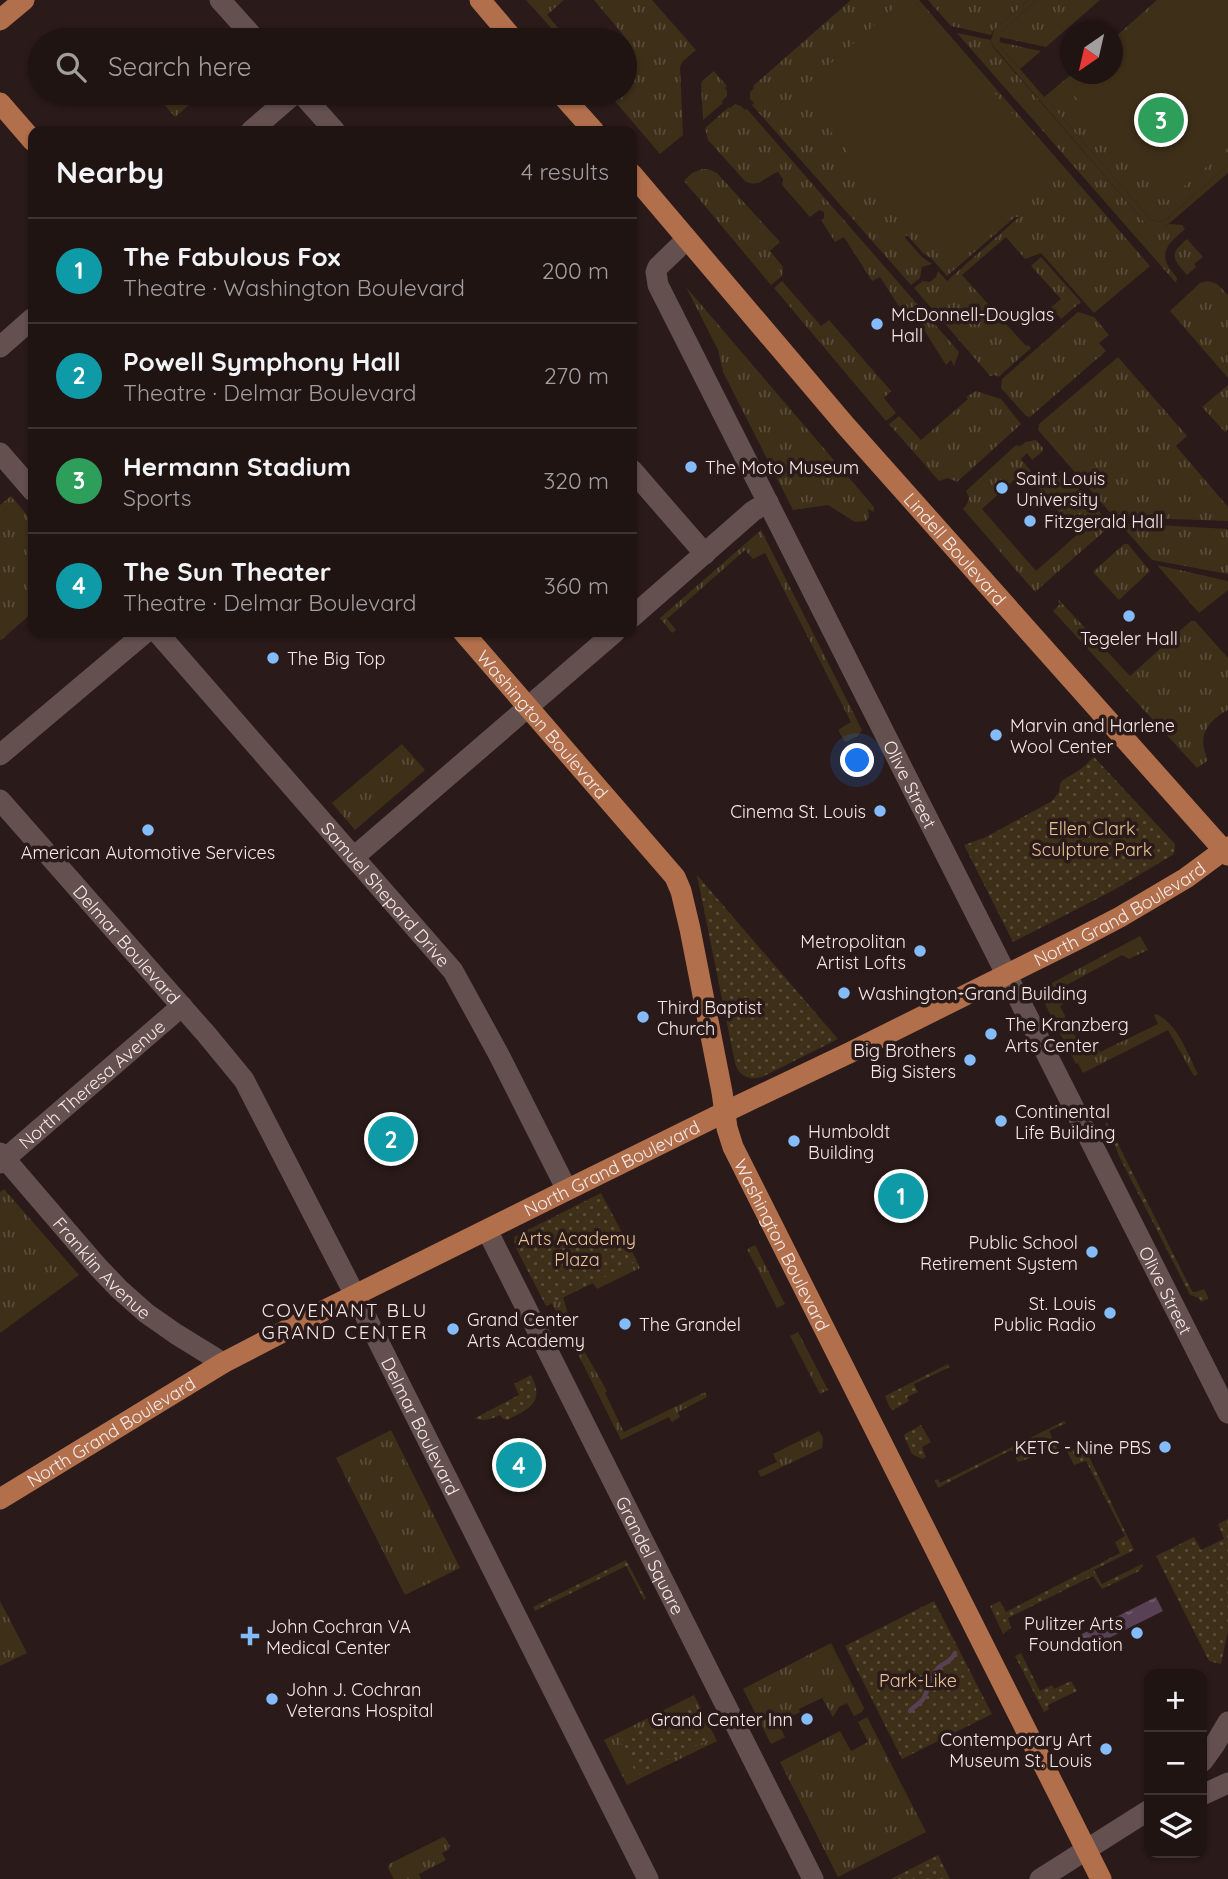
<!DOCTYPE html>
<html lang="en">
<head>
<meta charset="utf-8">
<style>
  :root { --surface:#201413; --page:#281d1c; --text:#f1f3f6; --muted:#a29ea0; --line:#3d3333; --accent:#84bcfb }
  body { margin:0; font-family:Quicksand,sans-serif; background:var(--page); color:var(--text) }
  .controls { position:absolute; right:21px; bottom:21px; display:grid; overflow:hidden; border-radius:14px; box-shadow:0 2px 5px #0004 }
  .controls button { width:63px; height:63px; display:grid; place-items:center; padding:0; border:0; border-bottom:2px solid var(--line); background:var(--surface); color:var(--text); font:35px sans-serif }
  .compass { position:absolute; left:1060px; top:21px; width:63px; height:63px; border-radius:50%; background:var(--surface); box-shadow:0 2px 5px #0004; rotate:214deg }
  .you { position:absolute; left:858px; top:761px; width:24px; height:24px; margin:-18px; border:5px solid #fff; border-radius:50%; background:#1a73e8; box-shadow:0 0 0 10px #1a73e833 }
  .badge { display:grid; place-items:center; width:46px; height:46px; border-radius:50%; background:var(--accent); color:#fff; font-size:23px; font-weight:700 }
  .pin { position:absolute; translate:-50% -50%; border:4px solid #fff; box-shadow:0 2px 7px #0006 }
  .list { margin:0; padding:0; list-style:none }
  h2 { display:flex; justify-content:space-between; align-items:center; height:91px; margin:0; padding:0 28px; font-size:30px }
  h2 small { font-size:23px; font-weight:400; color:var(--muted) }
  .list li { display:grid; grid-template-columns:46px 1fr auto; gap:21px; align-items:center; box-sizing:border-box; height:105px; padding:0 28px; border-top:2px solid var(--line) }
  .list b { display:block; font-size:26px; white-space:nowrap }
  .list p { margin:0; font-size:23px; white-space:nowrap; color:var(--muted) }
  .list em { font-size:23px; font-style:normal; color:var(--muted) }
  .icon { flex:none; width:38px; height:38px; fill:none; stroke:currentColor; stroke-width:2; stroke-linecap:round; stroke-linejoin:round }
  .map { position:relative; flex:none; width:1228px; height:1879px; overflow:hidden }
  .search { position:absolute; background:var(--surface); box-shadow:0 2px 5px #0004; left:28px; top:28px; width:609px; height:77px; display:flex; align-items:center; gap:18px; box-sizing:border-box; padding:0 24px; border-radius:38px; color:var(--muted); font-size:26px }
  .panel { position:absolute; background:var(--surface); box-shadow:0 2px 5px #0004; left:28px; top:126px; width:609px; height:511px; border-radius:14px }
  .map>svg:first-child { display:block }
  .grass { fill:url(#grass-tufts) }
  .park { fill:url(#park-dots) }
  .pitch { fill:#3e2f19 }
  .water { fill:url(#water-ripples) }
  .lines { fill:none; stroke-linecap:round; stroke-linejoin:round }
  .stream { stroke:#584155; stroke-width:4.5 }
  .minor { stroke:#63504f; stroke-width:21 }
  .major { stroke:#b26f4b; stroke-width:21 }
  .poi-dot { fill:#84bcfb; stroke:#2a1a19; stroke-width:2.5 }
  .labels { text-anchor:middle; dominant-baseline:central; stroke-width:7; stroke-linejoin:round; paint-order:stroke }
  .poi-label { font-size:18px; fill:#f5eae9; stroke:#2a1a19; text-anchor:start }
  .street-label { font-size:18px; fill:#f5eae9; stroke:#2a1a19 }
  .park-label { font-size:18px; fill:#e9c596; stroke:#2a1a19 }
  .neighbourhood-label { font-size:19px; letter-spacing:2px; fill:#f5eae9; stroke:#2a1a19 }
</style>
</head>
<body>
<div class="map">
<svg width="1228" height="1879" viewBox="0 0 1228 1879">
  <defs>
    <pattern id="grass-tufts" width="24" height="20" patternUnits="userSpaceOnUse" patternTransform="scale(1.75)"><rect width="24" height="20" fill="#3e2f19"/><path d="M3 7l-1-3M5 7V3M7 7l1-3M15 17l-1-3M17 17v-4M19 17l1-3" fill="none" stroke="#5a4d3a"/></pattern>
    <pattern id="park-dots" width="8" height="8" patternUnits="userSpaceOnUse" patternTransform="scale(1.75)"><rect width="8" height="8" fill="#3e2f19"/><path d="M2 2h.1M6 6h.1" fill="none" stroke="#5a4d3a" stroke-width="1.8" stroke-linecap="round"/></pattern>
    <pattern id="water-ripples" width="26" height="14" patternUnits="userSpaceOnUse" patternTransform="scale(1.75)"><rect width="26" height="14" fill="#584155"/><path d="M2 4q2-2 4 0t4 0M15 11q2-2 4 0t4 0" fill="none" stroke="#715d6d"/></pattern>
  </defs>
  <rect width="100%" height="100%" fill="#2a1a19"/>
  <!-- grass -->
  <g class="grass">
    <path d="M526 0H564L547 15 569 40H562Z"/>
    <path d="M594 0H652L696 50 682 62 680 67 683 135 660 154 608 93H625V47L629 42Z"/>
    <path d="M851 0H919L1150 266 1094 313 1041 253 1025 259 1006 237 962 275 1026 346 1028 345 1031 348 998 377 995 375 990 376 914 288 923 281 930 282 936 277 938 271 947 281 1019 217H1015L947 276 931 258 924 254 907 235 905 238 922 257 932 264 922 267 920 278 911 285 752 105 754 103 750 99V92L754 88 753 86Z"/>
    <path d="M928 0H1029L994 30 991 35 951 26Z"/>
    <path d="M1037 0H1100L1046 47 999 37 1001 32Z"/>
    <path d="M1157 0H1228V165L1163 222 1151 220 1044 97 1072 74H1112L1113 39Z"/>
    <path d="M957 33 991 40 993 47 1147 225 1164 228 1169 224 1182 225 1185 229C1175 238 1160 248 1167 264 1169 269 1174 274 1177 278L1176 283Z"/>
    <path d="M999 42 1041 51 1020 69 999 45Z"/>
    <path d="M714 71 727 86 725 88 727 91V96L722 101 723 103 703 120 701 84 702 81Z"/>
    <path d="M154 93H203L175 117Z"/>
    <path d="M735 104 741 106 745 110 747 109 953 345 959 352 954 366 951 360 946 365 916 317 909 322 880 277 872 281 844 237 835 242 821 220 824 218V212L819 210 810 217 782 185 783 179 778 172C765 176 759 189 745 181L708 140 705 128 729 107 730 108Z"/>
    <path d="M702 169H708L717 173 780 242 770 251 783 267 782 276 771 285 684 181 692 173Z"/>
    <path d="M1187 239 1203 257 1194 264 1196 267 1187 275C1172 258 1169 254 1187 239Z"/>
    <path d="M1041 257 1081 302 1061 319 1057 314 1053 317 1048 310 1061 299 1031 266Z"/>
    <path d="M782 281 821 326 829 320 891 391 884 398 896 413 886 421 774 288Z"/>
    <path d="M1208 281 1217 284 1228 295V378L1170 311 1200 283Z"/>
    <path d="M686 287 874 507V512L868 509 869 517 866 521 855 522 828 505 793 510 723 372 718 350Z"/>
    <path d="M1078 312 1094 317 1109 335 1099 343 1106 351 1030 417 1026 416 1001 388 1002 379Z"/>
    <path d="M1118 357 1187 436 1176 446 1228 507V521L1114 517 1038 430 1039 424Z"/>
    <path d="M1228 385V429L1225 432 1202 407Z"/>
    <path d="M976 391 1001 399 1021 424 957 482 948 478 939 481 889 424 899 416 921 440 968 399 966 397Z"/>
    <path d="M1036 440 1043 448V451L1032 460 1027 453 1021 459 1035 476 1030 480 1023 472 982 509 1036 571 1078 534 1039 489 1060 471 1062 470 1110 524 1109 527 1035 592 963 509 967 504 969 497 966 491 1016 445 1020 446 1026 442Z"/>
    <path d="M11 496 33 522V612L0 641V505Z"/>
    <path d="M1123 523 1228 529V574L1152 560 1121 525Z"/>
    <path d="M761 530 862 730 858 736 845 742 838 730 851 722 765 553 753 559 745 550 667 619 676 630 672 633 660 618Z"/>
    <path d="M1124 544H1128L1150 571 1119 600 1093 572Z"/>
    <path d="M1157 565 1228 581V590L1199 613Z"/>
    <path d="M1058 599 1130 676 1191 621H1195L1228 658V710C1213 718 1200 730 1204 749 1205 753 1207 757 1207 761L1197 768 1053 611 1060 604Z"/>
    <path d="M402 744 425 770 355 830 332 803Z"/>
    <path d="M1140 936 1148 950 1129 959 1122 955 1063 987 1061 991 1070 997V1000L1060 1006 1081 1048 1094 1041 1100 1052 1158 1024 1154 1015 1156 1014C1178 1024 1187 1053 1198 1074L1194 1076 1168 1030 1083 1073 1078 1063 1076 1064 1045 1004 1052 983Z"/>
    <path d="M4 1189 79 1275 0 1333V1192Z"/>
    <path d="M755 1245 785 1304 777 1308 747 1249Z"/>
    <path d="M635 1258 640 1268 597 1289 593 1283 563 1297 569 1318 561 1321 545 1290Z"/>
    <path d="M798 1332 828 1390 820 1394 790 1336Z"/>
    <path d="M582 1347 607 1391 605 1393 624 1432 705 1392 707 1397 678 1412 680 1417 672 1422 669 1417 621 1440 576 1350Z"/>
    <path d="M391 1430 460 1568 405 1595 336 1458Z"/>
    <path d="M819 1431 823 1438 822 1448 761 1477 758 1471 777 1462 773 1454Z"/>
    <path d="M0 1601 27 1653 0 1666Z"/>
    <path d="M831 1643 864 1708 862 1712 854 1716 847 1703 839 1707 833 1717 822 1698 799 1709 800 1712 778 1723 785 1737 771 1744 743 1689Z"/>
    <path d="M694 1695 717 1741 627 1785 604 1740Z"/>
    <path d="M867 1717 926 1832 838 1877 780 1762 840 1731 851 1751 868 1742 858 1722Z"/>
    <path d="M443 1837 445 1838 450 1846 448 1850 442 1853 446 1860 419 1874 421 1879H394L388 1868 389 1864Z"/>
  </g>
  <!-- park -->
  <g class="park">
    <path d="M1094 757 1175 844 1174 854 1114 890 1013 942 964 845 986 837 1052 801 1059 792 1060 784 1063 780 1081 769Z"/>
    <path d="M697 875 838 1039 762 1077C749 1081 739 1076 735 1063Z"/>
    <path d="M1107 1122 1193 1293 1204 1289 1208 1297V1299L1201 1302 1199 1298 1190 1295 1118 1154 1114 1142 1105 1124Z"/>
    <path d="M601 1193 637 1261 546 1306 515 1246 514 1237Z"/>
    <path d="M948 1364 950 1367 914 1384 918 1392 907 1397 909 1401 893 1410 890 1408 885 1396Z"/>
    <path d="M531 1375C545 1402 530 1409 507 1420L502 1418 500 1415C492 1419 483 1422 475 1418L519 1395 514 1384Z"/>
    <path d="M1064 1421 1066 1423 1049 1431 1058 1449 1018 1462 1011 1450 938 1488 935 1481 938 1479 940 1483Z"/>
    <path d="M921 1425 931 1442 922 1447 926 1457 922 1459 912 1454 904 1436 905 1434Z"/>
    <path d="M1084 1446 1134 1550 1094 1570 1102 1584 1142 1564 1143 1566 1139 1571 1102 1589 1093 1576 1008 1618 1011 1628 1003 1634 990 1606 1000 1601 1006 1612 1120 1553 1115 1542 1125 1536 1086 1461 1074 1465 1067 1451Z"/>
    <path d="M1228 1519V1630L1221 1664 1209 1661 1156 1556 1194 1537 1201 1550 1224 1539 1218 1524Z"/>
    <path d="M626 1560 646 1598 644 1600 626 1566 535 1611 533 1607Z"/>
    <path d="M934 1601 992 1714 902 1759 845 1646Z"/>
    <path d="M1021 1653 1040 1691 1052 1685 1054 1689 1071 1681 1077 1691 1048 1705 1049 1709 1044 1712 1015 1656Z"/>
    <path d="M691 1706 708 1740 637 1775 620 1741Z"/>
    <path d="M938 1855 950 1879H891L936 1856Z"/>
  </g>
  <!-- pitch -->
  <g class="pitch">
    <path d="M903 0H913L1059 167 948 265 797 93Z"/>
    <path d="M1029 0H1037L1001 32 999 45 1151 220 1163 222 1228 165V173L1164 228 1159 229 1147 225 993 46 991 40 994 30Z"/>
    <path d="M1176 0H1228V148L1166 202 1071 92 1092 74H1112L1113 56Z"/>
  </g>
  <!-- water -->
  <path class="water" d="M1156 1597 1163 1611 1077 1654 1070 1640Z"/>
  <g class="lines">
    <!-- stream -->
    <path class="stream" d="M910 1711C914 1706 920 1704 923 1699 929 1690 929 1677 938 1668 945 1662 951 1662 955 1653"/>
    <!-- minor -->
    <g class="minor">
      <path d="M220 0 256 40"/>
      <path d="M301 93 335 131"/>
      <path d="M251 131 295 93"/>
      <path id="s1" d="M687 239 658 267 656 272 658 285 1228 1413"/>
      <path d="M0 347 33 318"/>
      <path d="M0 453 33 491"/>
      <path d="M632 470 705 554"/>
      <path d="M632 617 753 511 768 502"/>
      <path id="s2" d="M157 632 453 971 499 1055 567 1190"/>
      <path d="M0 755 146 632"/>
      <path id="s3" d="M0 800 207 1035 244 1080 355 1295 648 1879"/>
      <path d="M354 857 615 632"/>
      <path id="s4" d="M0 1153 97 1266 119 1289 146 1313 176 1334 223 1363"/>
      <path id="s5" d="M0 1163 182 1006"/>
      <path id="s6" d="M487 1230 813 1879"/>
      <path d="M1202 1762 1215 1744 1228 1722"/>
      <path d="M1202 1795 1228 1783"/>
      <path d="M1040 1879 1149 1810"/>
    </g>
    <!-- major -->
    <g class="major">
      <path d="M480 0 514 40"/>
      <path d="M0 20 24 0"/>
      <path d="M560 93 594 131"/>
      <path d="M0 103 33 141"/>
      <path id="s7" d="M632 174 846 426 1228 855"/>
      <path id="s8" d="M463 632 675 877 681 891 690 929 722 1092 727 1128 733 1147 1101 1879"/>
      <path id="s9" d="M0 1499 223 1363 329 1308 581 1183 725 1112 849 1053 1076 940 1120 917 1186 878 1228 847"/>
    </g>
  </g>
  <!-- markers -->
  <g class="poi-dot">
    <circle cx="877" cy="324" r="7"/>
    <circle cx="691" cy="467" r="7"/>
    <circle cx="1002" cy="488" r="7"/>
    <circle cx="1030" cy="521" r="7"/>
    <circle cx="1129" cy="616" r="7"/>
    <circle cx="273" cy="658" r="7"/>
    <circle cx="996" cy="735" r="7"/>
    <circle cx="880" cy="811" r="7"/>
    <circle cx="148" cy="830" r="7"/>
    <circle cx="920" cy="951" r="7"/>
    <circle cx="844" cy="993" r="7"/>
    <circle cx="643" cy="1017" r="7"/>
    <circle cx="991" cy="1034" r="7"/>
    <circle cx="970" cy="1060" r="7"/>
    <circle cx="1001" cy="1121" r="7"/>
    <circle cx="794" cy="1141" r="7"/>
    <circle cx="1092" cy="1252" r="7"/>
    <circle cx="1110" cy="1313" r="7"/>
    <circle cx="625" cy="1324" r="7"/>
    <circle cx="453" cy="1329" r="7"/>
    <circle cx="1165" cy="1447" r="7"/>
    <circle cx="1137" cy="1633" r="7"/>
    <path d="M246.5 1625.5h7v7h7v7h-7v7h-7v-7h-7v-7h7z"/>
    <circle cx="272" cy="1699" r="7"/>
    <circle cx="807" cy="1719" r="7"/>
    <circle cx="1106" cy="1749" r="7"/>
  </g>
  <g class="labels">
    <!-- poi labels -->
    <g class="poi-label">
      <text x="891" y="314">McDonnell-Douglas<tspan x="891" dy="21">Hall</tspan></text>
      <text x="705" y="467">The Moto Museum</text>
      <text x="1016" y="478">Saint Louis<tspan x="1016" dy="21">University</tspan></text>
      <text x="1044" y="521">Fitzgerald Hall</text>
      <text x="1129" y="638" text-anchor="middle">Tegeler Hall</text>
      <text x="287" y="658">The Big Top</text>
      <text x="1010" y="725">Marvin and Harlene<tspan x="1010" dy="21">Wool Center</tspan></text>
      <text x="866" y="811" text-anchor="end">Cinema St. Louis</text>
      <text x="148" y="852" text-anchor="middle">American Automotive Services</text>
      <text x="906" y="941" text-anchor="end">Metropolitan<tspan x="906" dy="21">Artist Lofts</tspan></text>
      <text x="858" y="993">Washington-Grand Building</text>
      <text x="657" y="1007">Third Baptist<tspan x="657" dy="21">Church</tspan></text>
      <text x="1005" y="1024">The Kranzberg<tspan x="1005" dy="21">Arts Center</tspan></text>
      <text x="956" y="1050" text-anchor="end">Big Brothers<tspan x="956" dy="21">Big Sisters</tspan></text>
      <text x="1015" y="1111">Continental<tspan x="1015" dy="21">Life Building</tspan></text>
      <text x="808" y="1131">Humboldt<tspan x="808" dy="21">Building</tspan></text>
      <text x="1078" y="1242" text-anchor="end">Public School<tspan x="1078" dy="21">Retirement System</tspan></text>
      <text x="1096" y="1303" text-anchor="end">St. Louis<tspan x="1096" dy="21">Public Radio</tspan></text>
      <text x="467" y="1319">Grand Center<tspan x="467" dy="21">Arts Academy</tspan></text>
      <text x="639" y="1324">The Grandel</text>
      <text x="1151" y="1447" text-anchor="end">KETC - Nine PBS</text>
      <text x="1123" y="1623" text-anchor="end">Pulitzer Arts<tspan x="1123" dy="21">Foundation</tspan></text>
      <text x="266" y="1626">John Cochran VA<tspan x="266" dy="21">Medical Center</tspan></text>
      <text x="286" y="1689">John J. Cochran<tspan x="286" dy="21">Veterans Hospital</tspan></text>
      <text x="793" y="1719" text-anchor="end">Grand Center Inn</text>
      <text x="1092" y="1739" text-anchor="end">Contemporary Art<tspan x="1092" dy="21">Museum St. Louis</tspan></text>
    </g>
    <!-- street labels -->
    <g class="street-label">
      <text stroke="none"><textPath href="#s7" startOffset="495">Lindell Boulevard</textPath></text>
      <text stroke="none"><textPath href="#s8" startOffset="122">Washington Boulevard</textPath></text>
      <text stroke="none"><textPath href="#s1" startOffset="618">Olive Street</textPath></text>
      <text stroke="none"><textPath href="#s2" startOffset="348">Samuel Shepard Drive</textPath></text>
      <text stroke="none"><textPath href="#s9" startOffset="1264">North Grand Boulevard</textPath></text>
      <text stroke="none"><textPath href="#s3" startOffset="192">Delmar Boulevard</textPath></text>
      <text stroke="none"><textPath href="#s5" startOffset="121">North Theresa Avenue</textPath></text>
      <text stroke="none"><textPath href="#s9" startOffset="696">North Grand Boulevard</textPath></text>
      <text stroke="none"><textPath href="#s8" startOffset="710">Washington Boulevard</textPath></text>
      <text stroke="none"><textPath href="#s4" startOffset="154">Franklin Avenue</textPath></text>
      <text stroke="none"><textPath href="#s1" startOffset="1185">Olive Street</textPath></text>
      <text stroke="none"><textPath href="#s3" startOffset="760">Delmar Boulevard</textPath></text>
      <text stroke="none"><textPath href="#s9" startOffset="130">North Grand Boulevard</textPath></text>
      <text stroke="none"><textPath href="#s6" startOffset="364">Grandel Square</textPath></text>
    </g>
    <!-- park labels -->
    <g class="park-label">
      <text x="1092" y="828">Ellen Clark<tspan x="1092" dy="21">Sculpture Park</tspan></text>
      <text x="577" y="1238">Arts Academy<tspan x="577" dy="21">Plaza</tspan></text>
      <text x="918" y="1680">Park-Like</text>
    </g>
    <!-- neighbourhood labels -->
    <g class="neighbourhood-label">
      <text x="345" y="1310">COVENANT BLU<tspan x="345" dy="22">GRAND CENTER</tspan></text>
    </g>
  </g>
</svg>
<div class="controls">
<button>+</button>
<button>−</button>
<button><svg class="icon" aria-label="layers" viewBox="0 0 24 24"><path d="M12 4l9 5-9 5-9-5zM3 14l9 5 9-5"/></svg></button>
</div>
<svg class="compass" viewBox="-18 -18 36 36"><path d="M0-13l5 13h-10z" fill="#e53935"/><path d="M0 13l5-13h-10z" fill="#a29ea0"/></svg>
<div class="you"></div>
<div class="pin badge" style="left:901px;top:1196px;background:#0f9aa8">1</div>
<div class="pin badge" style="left:391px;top:1139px;background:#0f9aa8">2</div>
<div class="pin badge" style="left:1161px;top:120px;background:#2e9e5b">3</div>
<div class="pin badge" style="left:519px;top:1465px;background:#0f9aa8">4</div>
<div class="search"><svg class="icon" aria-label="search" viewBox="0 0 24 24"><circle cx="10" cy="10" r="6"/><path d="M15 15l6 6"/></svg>Search here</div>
<section class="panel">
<h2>Nearby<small>4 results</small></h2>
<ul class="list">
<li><span class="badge" style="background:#0f9aa8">1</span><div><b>The Fabulous Fox</b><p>Theatre · Washington Boulevard</p></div><em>200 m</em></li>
<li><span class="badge" style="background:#0f9aa8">2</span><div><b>Powell Symphony Hall</b><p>Theatre · Delmar Boulevard</p></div><em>270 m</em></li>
<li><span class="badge" style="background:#2e9e5b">3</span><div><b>Hermann Stadium</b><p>Sports</p></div><em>320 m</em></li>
<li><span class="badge" style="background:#0f9aa8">4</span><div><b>The Sun Theater</b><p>Theatre · Delmar Boulevard</p></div><em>360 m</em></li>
</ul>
</section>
</div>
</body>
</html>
